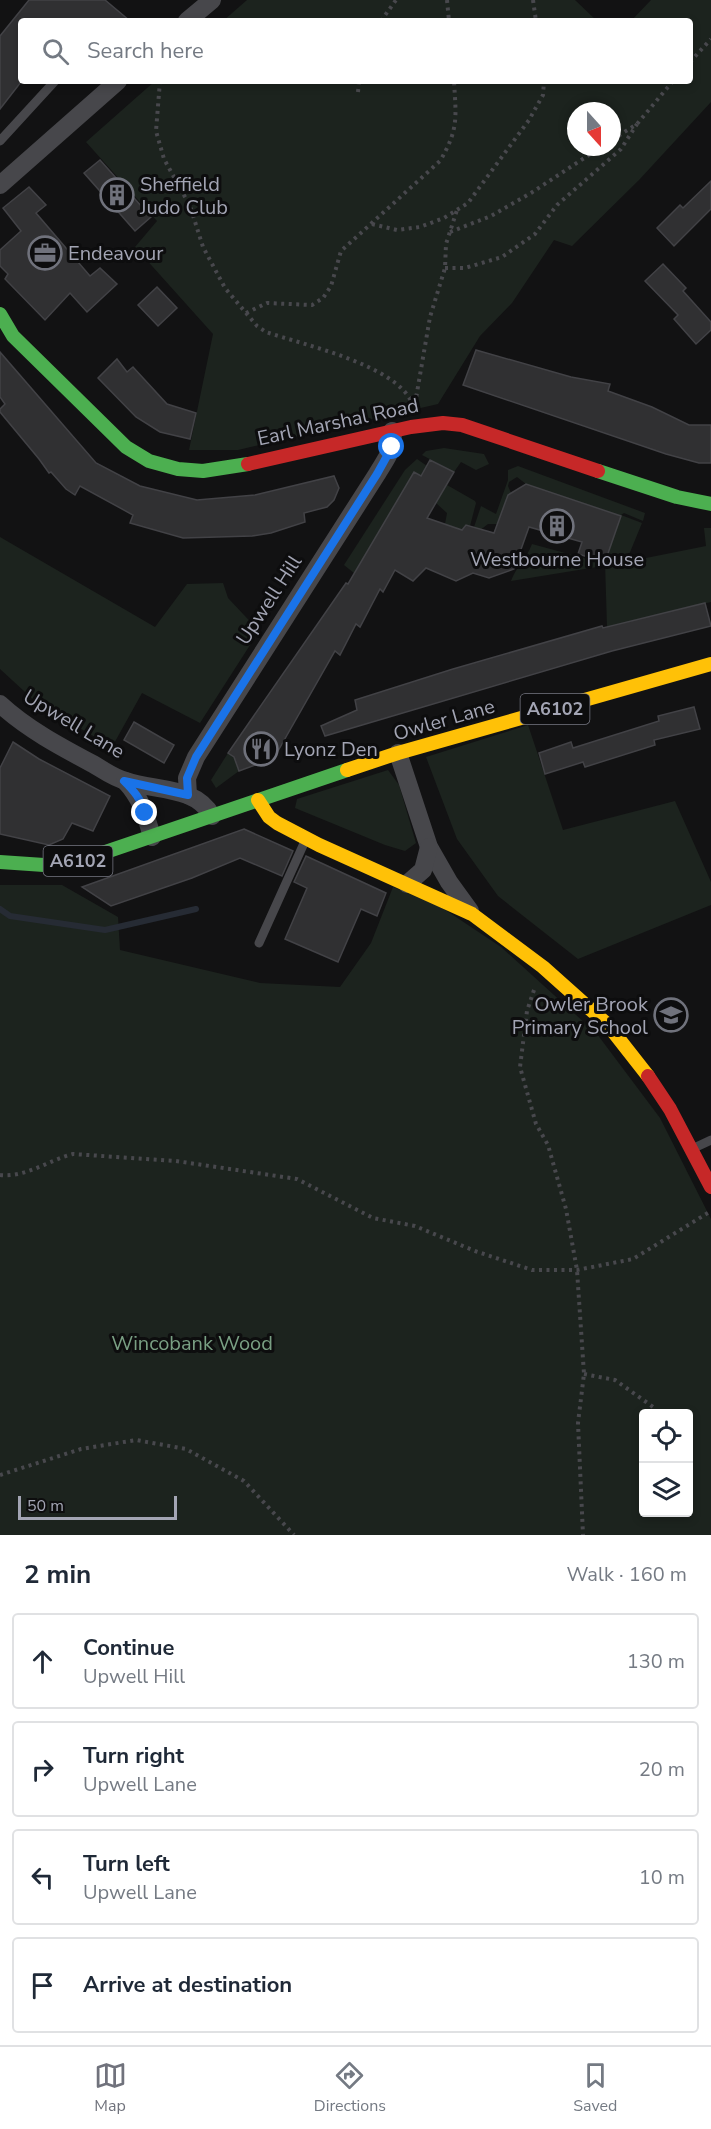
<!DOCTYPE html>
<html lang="en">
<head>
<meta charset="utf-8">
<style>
  :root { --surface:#fff; --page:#f6f6f7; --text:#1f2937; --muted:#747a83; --line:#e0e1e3; --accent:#70727c }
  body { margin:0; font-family:"Nunito Sans",sans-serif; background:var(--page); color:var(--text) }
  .controls { position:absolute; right:18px; bottom:18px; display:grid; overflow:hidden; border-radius:6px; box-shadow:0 3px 9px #0003 }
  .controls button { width:54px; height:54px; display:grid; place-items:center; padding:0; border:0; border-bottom:2px solid var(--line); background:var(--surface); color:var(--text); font:30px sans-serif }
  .compass { position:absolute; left:567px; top:102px; width:54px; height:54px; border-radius:50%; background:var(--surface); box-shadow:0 3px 9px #0003; rotate:159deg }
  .scale { position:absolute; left:18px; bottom:15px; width:159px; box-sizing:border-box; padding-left:6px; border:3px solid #a3a5b4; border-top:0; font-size:16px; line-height:21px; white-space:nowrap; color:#a3a5b4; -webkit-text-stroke:4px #0d0d0e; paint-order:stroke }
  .stop { position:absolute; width:18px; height:18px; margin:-14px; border:4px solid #1a73e8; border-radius:50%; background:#fff }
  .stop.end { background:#1a73e8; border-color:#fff; box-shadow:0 2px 6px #0008 }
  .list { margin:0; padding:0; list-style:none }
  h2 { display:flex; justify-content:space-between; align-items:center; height:78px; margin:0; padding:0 24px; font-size:26px }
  h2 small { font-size:20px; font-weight:400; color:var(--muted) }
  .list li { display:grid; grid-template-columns:39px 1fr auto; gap:18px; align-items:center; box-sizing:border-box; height:96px; margin:0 12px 12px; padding:0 12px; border:2px solid var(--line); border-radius:6px }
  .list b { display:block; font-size:22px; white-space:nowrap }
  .list p { margin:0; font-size:20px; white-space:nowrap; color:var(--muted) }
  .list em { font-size:20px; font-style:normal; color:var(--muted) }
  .icon { flex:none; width:33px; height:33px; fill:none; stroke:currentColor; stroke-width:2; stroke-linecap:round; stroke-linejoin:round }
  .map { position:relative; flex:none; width:711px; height:1535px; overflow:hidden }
  .search { position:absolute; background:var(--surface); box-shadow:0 3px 9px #0003; left:18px; right:18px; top:18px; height:66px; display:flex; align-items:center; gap:15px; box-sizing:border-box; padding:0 21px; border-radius:6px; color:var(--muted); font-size:22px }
  .sheet { height:510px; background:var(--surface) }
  nav { display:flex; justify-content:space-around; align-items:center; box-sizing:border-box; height:84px; border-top:2px solid var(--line); background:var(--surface); font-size:16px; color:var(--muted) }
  nav a { display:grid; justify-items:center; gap:3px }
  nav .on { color:var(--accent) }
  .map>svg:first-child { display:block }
  .green { fill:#1c231e; fill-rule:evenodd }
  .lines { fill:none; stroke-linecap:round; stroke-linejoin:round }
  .stream { stroke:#262b34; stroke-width:6 }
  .building { fill:#303032; stroke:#424246; stroke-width:1.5 }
  .path { stroke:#48484d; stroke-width:4; stroke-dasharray:3 4.5; stroke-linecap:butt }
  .lane { stroke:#47474b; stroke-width:9 }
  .street { stroke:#47474b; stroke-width:18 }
  .fast { stroke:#4caf50; stroke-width:14 }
  .slow { stroke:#ffc107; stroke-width:14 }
  .jam { stroke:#c62828; stroke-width:14 }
  .route { stroke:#1a73e8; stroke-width:8 }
  .labels { text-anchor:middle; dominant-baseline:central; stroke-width:6; stroke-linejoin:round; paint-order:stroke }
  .shield { fill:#0d0d0e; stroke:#767782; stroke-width:1.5 }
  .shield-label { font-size:18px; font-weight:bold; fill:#a3a5b4 }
  .poi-label { font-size:20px; fill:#a3a5b4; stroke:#0d0d0e; text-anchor:start }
  .street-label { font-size:20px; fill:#a3a5b4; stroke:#0d0d0e }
  .park-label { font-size:20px; fill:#799f83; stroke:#0d0d0e }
</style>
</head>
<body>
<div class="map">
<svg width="711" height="1535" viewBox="0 0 711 1535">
  <rect width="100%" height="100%" fill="#121213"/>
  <!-- green -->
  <g class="green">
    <path d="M247 0H575L597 21H223Z"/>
    <path d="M651 0H711V102L639 180 572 246 554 240 512 303 480 336 438 404 238 450H189L213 334 135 247 157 221 86 142 155 81H690V21H631ZM576 111H612V147H576Z"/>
    <path d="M444 448 484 454 489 464 476 470 461 462 454 472 422 455 426 451Z"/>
    <path d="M417 459 427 466 354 573 344 565 405 470Z"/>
    <path d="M518 466 645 513 643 521 624 513 621 515 642 523 626 562 706 546 704 528H711V602L607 627 605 562 621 516 526 484 517 477 509 482 508 486 511 493 498 524H488L479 531 474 527 481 506 496 514 508 480V470Z"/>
    <path d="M447 485 475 501 476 503 470 526 466 525 462 530 445 524 447 513 436 503Z"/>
    <path d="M0 537 155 627 187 584 223 583 228 598 259 631 200 723 142 693 112 747 37 703 0 669Z"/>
    <path d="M532 544 602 563 603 566 511 581C516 567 527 558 532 544Z"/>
    <path d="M528 725 563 830 675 801 711 882V905L578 959 498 896 457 839 426 757Z"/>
    <path d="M228 753 234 757 239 771 216 788 211 780Z"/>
    <path d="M388 770 399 785 416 843 405 851 385 845 295 808 297 799Z"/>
    <path d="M0 885H62L118 917 120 950 260 983 340 987 371 943 393 887 441 907 501 947 597 1034 660 1118 711 1219V1535H0ZM644 1414H688V1512H644Z"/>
  </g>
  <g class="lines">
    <!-- stream -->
    <path class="stream" d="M0 909 10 916 105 930 196 909"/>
  </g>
  <!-- building -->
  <g class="building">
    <path d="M29 0H105L130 21H21V82L0 109V36Z"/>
    <path d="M100 160 151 217 135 231 84 173Z"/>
    <path d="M711 181V209L674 246 657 228 680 205 683 208Z"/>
    <path d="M29 187 46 205 36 213 90 276 100 268 117 284 87 312 70 293 45 320 5 279 8 274 0 266V250L21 231 3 208Z"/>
    <path d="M663 264 686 288 683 291 711 322V330L696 344 674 319 678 315 645 281Z"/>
    <path d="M157 287 177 308 158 326 138 305Z"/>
    <path d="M476 350 571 377 610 384 608 391 652 407 689 425H711V463H699L666 454 463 385Z"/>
    <path d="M0 352 96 463 140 486 197 500 255 495 334 476 339 488 334 500 327 507 304 513 305 522 271 533 252 536 183 538 130 523 133 515 80 486 75 495 66 489 51 472 49 473 39 459 0 412V409L5 404 0 397Z"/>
    <path d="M117 359 127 372 133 367 167 404 196 413 190 439 160 432 136 417 98 378Z"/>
    <path d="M430 460 454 472 427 518 462 530 466 525 494 533 508 495 526 484 621 516 605 562 578 554 582 542 529 527 514 569 489 578 473 573 456 581 426 568 413 581 395 570 383 592 380 589 360 627 356 624 340 655 335 651 274 758 239 771 234 757 228 753 346 583 348 584 414 472 421 476Z"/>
    <path d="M705 603 711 626 612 651 325 736 321 726 357 710 355 700 453 669 602 626 603 628Z"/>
    <path d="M694 707 700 729 654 740 655 745 585 767 583 762 545 774 539 753 571 742 573 748 659 721 658 716Z"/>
    <path d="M134 722 174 745 164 763 124 740Z"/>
    <path d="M13 742 39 759 110 796 93 831 72 823 63 839 49 845 0 834V768Z"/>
    <path d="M244 829 293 851 282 876 240 858 192 878 111 906 82 887Z"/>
    <path d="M306 856 386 893 377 916 361 909 338 962 285 939 307 888 294 882Z"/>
  </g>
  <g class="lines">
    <!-- path -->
    <g class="path">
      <path d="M447 0 449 21"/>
      <path d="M533 0 536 21"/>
      <path d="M381 21 396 0"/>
      <path d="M690 62 711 39"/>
      <path d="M160 81 156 131 164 159 190 206 203 247 225 288 257 326 266 332C304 345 396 365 412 403"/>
      <path d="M358 92 359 81"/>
      <path d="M612 140 637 124 673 81"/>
      <path d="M372 224 397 230 420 227 444 218 468 203 529 120 543 95 544 81"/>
      <path d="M450 232 491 216 531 193 601 147"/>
      <path d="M445 268H465L502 257 535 234 557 205 621 149 637 124"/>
      <path d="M246 313 267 303 312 305 323 298 331 286 341 251 440 161C459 129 456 117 454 81"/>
      <path d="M415 404 430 317 445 268 446 244 457 210"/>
      <path d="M534 990 527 1011 520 1067 536 1124 548 1145 566 1209 577 1270 584 1374 578 1423 583 1535"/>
      <path d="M0 1175C25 1178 49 1160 73 1154L176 1161 297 1179 373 1218 415 1226 475 1251 532 1270H577L633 1259 711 1211"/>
      <path d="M584 1374 615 1380 656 1409"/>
      <path d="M0 1475 81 1449 136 1440 186 1449 244 1481 294 1535"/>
    </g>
    <!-- lane -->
    <g class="lane">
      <path d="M0 141 55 81"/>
      <path d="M259 943 305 841"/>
      <path d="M694 1148 711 1140"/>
    </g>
    <!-- street -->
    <g class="street">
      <path d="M187 21 212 0"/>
      <path d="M0 185 118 81"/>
      <path d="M0 704C27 729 61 747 93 764 103 770 114 778 126 781 155 791 196 786 212 816"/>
      <path d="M398 753 429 847 449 882 470 911"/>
      <path d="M125 781C141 798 146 815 152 837"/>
      <path d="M188 795 187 778 196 757 377 474C385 460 396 448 392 431"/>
      <path d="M407 884 423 870 429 847"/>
    </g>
    <!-- fast -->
    <g class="fast">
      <path d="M0 314 13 336 126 447 149 461 178 469 203 471 248 464"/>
      <path d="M598 471 677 497 711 504"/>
      <path d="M0 862 44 865 85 859 347 770"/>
    </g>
    <!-- slow -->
    <g class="slow">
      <path d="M347 770 398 753 711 664"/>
      <path d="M258 800 269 817 277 823 319 845 472 914 543 967 608 1025 648 1076"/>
    </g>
    <!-- jam -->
    <g class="jam">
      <path d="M248 464 411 427 443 423 462 425 598 471"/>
      <path d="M648 1076 670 1109 711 1187"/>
    </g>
  </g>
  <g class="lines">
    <!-- route -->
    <path class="route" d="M145 813C141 799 134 791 124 781L188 795 187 778 196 757 377 474 392 447"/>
  </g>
  <!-- icons -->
  <defs>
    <symbol id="building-ring" viewBox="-11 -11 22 22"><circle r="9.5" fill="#0d0d0e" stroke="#70727c" stroke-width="1.5"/><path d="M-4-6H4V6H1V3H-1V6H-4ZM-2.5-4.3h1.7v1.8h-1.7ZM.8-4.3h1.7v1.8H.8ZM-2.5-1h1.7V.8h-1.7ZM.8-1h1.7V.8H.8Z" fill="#70727c"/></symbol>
    <symbol id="office-ring" viewBox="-11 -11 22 22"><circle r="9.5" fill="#0d0d0e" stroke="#70727c" stroke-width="1.5"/><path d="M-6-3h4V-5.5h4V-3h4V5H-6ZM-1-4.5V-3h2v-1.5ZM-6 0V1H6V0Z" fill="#70727c"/></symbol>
    <symbol id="restaurant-ring" viewBox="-11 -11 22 22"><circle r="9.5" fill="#0d0d0e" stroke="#70727c" stroke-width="1.5"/><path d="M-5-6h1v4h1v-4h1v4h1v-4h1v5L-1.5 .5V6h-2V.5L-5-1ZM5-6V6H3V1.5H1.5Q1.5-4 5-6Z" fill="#70727c"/></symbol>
    <symbol id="school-ring" viewBox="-11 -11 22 22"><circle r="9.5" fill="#0d0d0e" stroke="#70727c" stroke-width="1.5"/><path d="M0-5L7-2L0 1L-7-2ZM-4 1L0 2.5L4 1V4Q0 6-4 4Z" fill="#70727c"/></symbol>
  </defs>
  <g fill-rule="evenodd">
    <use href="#building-ring" x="98" y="176" width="38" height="38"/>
    <use href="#office-ring" x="26" y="234" width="38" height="38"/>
    <use href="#building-ring" x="538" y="507" width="38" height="38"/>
    <use href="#restaurant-ring" x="242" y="730" width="38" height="38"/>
    <use href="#school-ring" x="652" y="996" width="38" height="38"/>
  </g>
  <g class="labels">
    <!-- shield labels -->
    <g class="shield">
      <rect x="520.5" y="694" width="69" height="30" rx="4.5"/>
      <rect x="43.5" y="846" width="69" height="30" rx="4.5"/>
    </g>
    <g class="shield-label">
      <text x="555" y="709">A6102</text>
      <text x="78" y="861">A6102</text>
    </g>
    <!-- poi labels -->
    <g class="poi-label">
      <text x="140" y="184">Sheffield<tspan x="140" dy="23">Judo Club</tspan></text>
      <text x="68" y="253">Endeavour</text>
      <text x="557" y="559" text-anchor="middle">Westbourne House</text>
      <text x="284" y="749">Lyonz Den</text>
      <text x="648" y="1004" text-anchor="end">Owler Brook<tspan x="648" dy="23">Primary School</tspan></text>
    </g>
    <!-- street labels -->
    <g class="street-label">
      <text transform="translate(338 422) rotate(-12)">Earl Marshal Road</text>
      <text transform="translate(269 600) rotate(-57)">Upwell Hill</text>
      <text transform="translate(444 720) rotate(-16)">Owler Lane</text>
      <text transform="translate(74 724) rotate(31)">Upwell Lane</text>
    </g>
    <!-- park labels -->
    <g class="park-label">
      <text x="192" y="1343">Wincobank Wood</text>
    </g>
  </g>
</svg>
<div class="controls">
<button><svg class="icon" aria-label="locate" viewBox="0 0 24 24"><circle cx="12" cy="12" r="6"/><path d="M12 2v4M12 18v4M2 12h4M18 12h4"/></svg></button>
<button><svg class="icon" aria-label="layers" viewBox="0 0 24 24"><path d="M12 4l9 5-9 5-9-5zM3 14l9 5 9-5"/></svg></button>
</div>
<svg class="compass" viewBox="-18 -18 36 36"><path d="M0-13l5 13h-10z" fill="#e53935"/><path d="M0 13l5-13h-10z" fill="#747a83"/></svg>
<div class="scale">50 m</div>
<div class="stop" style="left:392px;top:447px"></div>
<div class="stop end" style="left:145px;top:813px"></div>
<div class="search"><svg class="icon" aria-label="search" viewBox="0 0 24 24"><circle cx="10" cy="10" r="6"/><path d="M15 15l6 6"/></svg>Search here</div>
</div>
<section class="sheet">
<h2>2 min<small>Walk · 160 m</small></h2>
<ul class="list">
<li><svg class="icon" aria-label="ahead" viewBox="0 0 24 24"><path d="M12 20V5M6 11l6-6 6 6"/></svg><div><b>Continue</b><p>Upwell Hill</p></div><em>130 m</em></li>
<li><svg class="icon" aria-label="right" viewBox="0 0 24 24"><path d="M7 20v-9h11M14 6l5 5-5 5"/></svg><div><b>Turn right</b><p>Upwell Lane</p></div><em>20 m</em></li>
<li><svg class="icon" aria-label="left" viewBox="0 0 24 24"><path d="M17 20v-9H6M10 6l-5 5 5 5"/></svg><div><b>Turn left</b><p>Upwell Lane</p></div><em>10 m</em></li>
<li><svg class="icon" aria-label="arrive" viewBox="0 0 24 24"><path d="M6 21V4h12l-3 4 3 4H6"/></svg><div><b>Arrive at destination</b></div></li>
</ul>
</section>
<nav>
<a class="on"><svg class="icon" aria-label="map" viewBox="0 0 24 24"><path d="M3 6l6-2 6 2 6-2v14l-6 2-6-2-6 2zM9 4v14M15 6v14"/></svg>Map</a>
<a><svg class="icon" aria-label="directions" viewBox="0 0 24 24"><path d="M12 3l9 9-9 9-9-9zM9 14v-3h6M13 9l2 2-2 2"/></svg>Directions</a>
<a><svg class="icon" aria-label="saved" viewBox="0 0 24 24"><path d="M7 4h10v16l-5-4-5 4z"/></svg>Saved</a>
</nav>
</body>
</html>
